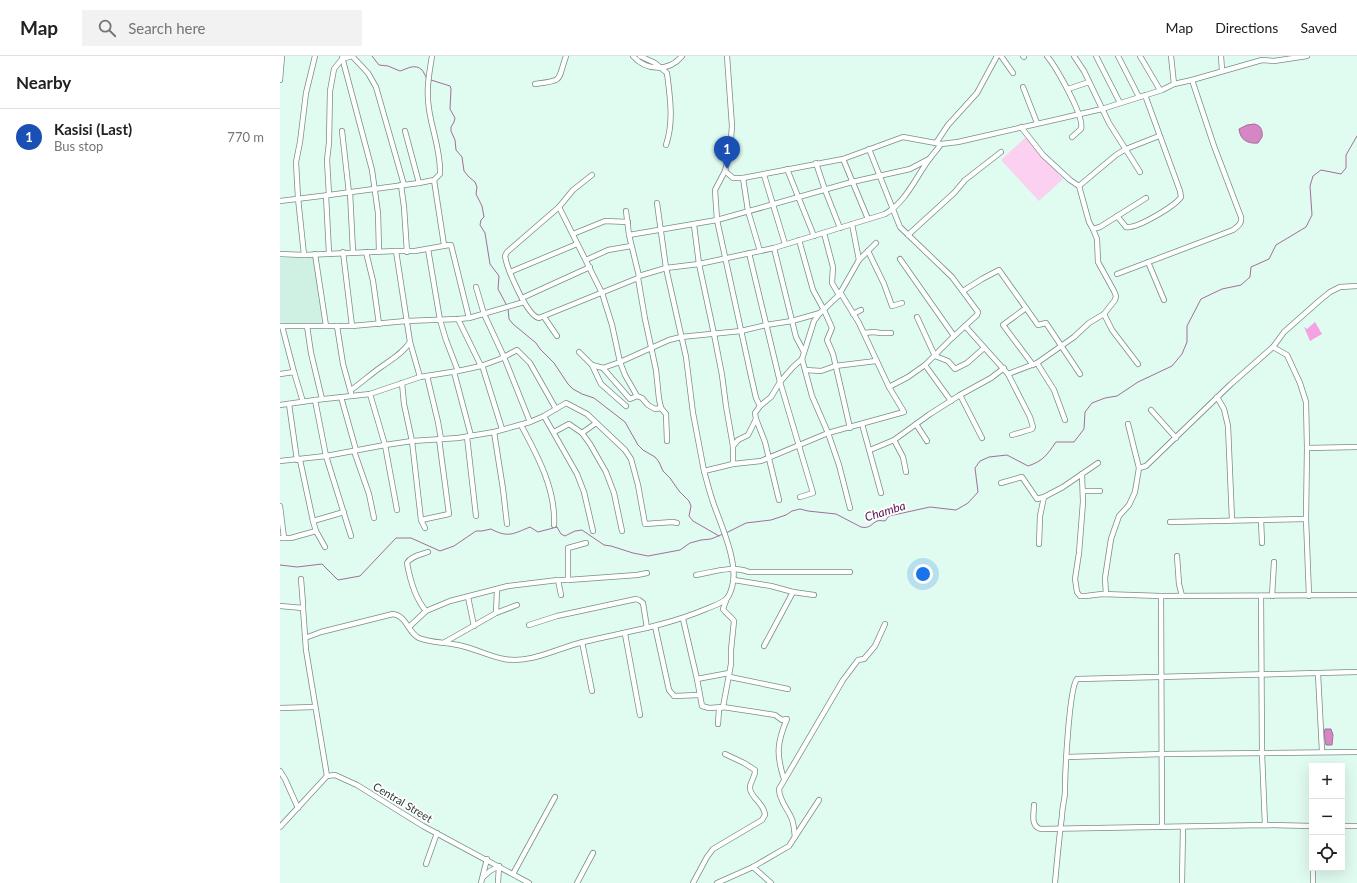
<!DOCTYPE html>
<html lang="en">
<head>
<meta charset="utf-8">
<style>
  :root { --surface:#fff; --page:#f2f2f2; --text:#202124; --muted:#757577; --line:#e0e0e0; --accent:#9c2b8a }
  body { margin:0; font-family:Lato,sans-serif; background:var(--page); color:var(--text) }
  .controls { position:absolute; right:12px; bottom:12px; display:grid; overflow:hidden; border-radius:0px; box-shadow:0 4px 16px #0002 }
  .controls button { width:36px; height:36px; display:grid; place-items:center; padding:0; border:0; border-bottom:1px solid var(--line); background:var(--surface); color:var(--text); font:20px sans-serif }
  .you { position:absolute; left:643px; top:518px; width:14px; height:14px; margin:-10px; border:3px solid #fff; border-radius:50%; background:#1a73e8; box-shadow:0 0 0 6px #1a73e833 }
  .badge { display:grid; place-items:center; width:26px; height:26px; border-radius:50%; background:var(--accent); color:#fff; font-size:13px; font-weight:700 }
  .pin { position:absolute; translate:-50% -33px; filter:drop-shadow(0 1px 2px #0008) }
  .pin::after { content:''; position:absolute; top:21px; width:14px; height:12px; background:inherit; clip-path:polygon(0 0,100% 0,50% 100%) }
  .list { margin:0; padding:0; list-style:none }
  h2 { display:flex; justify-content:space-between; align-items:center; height:52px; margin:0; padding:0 16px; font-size:17px }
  h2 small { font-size:13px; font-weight:400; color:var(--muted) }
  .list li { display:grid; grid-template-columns:26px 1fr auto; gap:12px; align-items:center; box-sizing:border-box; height:56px; padding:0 16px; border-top:1px solid var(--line) }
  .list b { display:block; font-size:15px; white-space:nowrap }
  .list p { margin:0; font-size:13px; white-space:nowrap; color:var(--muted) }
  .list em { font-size:13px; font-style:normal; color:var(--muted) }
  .icon { flex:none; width:22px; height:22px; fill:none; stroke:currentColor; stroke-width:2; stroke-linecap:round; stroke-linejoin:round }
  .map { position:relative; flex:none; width:1077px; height:827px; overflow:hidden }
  header { display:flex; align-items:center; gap:24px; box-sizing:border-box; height:56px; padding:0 20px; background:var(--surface); border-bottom:1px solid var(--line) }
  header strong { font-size:19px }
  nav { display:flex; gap:22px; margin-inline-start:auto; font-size:14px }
  .search { width:280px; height:36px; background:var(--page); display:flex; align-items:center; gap:10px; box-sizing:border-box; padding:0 14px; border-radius:0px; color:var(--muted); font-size:15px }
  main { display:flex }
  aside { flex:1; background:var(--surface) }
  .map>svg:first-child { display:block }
  .built { fill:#cef1e3 }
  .green { fill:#fbd0f0 }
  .forest { fill:#f5a2e2 }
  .water { fill:#d786c5; stroke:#a46e99 }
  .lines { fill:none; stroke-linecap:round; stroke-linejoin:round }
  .stream { stroke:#a46e99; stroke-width:1 }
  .minor-casing { stroke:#778f86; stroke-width:6 }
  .minor { stroke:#fff; stroke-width:4.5 }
  .labels { text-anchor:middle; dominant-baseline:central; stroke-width:3.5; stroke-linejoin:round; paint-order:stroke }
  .street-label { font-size:11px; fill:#2d3733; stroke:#fff }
  .water-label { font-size:12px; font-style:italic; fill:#5c1450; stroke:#fff }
</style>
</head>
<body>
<header>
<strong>Map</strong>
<div class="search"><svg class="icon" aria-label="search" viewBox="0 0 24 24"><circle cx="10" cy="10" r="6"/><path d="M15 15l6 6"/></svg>Search here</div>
<nav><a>Map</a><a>Directions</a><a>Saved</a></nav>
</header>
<main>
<aside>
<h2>Nearby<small></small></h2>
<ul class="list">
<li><span class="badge" style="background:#1a4fb4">1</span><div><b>Kasisi (Last)</b><p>Bus stop</p></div><em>770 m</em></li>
</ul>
</aside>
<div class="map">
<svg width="1077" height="827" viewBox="0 0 1077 827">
  <rect width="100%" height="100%" fill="#e0fbf0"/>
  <!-- built -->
  <path class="built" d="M33 201 42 267 0 269V202Z"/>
  <!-- green -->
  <path class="green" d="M746 81 783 123 759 145 721 104Z"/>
  <!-- forest -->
  <path class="forest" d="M1035 266 1042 278 1030 285 1024 271 1027 273Z"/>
  <!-- water -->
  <g class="water">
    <path d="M974 68C981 69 983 75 982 81L978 87C968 88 960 84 959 73L967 69Z"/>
    <path d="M1045 673H1051L1053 679 1052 689H1046L1044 678Z"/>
  </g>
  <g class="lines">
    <!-- stream -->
    <g class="stream">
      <path d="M92 0 99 9 108 10 120 15C127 13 135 7 142 14 144 16 145 20 147 23"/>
      <path d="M151 24 170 30 171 33 170 53 175 62 174 66 171 71V75L175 84 176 94 182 101 184 115 189 121 195 126 197 131 196 138 202 150 204 161 201 164 200 169 205 177 210 208 219 220 218 233 226 248"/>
      <path d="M228 253 229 263 233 268 256 287 260 293 274 307 288 328 293 333 302 338 314 342 345 366 358 389 363 394 375 401 379 406 383 415 390 422 399 435 409 445 411 450 409 460 413 465 439 480"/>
      <path d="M446 477 466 467 491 464 506 459 512 455 520 453 528 455 556 458 581 471C590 473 591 468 597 465 600 464 602 465 605 465L609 460 650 451 676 454 688 447 698 436 695 412 700 405 709 401 727 399 748 410C763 405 767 399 776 386H794L804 373 805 356 812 347 825 342 837 340 858 326 892 310 902 298 907 286V270L921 243 942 233 961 229 970 221 971 211 989 203 996 189 1026 171 1032 159 1030 130 1033 120 1041 114 1061 118 1066 112V99L1077 80"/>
      <path d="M0 509 17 511 42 508 58 524 80 520 116 482H131L160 495 174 490 196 475H202L211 473C228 482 233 478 250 471L258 476 277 471 281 478 285 480 295 475 302 474 324 489 331 490 353 497 368 500 400 494 410 487 421 484 431 483 443 478"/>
    </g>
    <defs>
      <g id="minor">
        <path d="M353 0C366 15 389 16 402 0"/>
        <path d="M360 0 375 7 387 17C390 41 394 66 386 89"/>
        <path d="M447 0 452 70 450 95 445 115 453 122H463L563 103 623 81 661 88 678 86 822 53 882 34 894 28 912 24 982 4 994 5 1027 0"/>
        <path d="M721 0 733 17"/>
        <path d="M743 0 744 1"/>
        <path d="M767 0C776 11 805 61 801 73L792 81"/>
        <path d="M794 0 804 15 829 67 860 116"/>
        <path d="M816 0 840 47"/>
        <path d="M838 0 859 41"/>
        <path d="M860 0 880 34"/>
        <path d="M891 0 894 28"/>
        <path d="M941 0 942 14"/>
        <path d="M62 1 92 114 98 157 99 195"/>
        <path d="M0 24 2 0"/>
        <path d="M255 28C284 24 277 26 286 0"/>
        <path d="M743 31 757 67"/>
        <path d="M788 33 809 26"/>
        <path d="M741 71 763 99 790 124 799 130 809 166 813 173"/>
        <path d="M62 75 69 137"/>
        <path d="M125 75 139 127"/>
        <path d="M656 87 668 69 697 37 717 0"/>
        <path d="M589 93 620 171 672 221 698 256 697 259 672 282 645 309 628 321 609 331"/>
        <path d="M563 103 588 163"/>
        <path d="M536 107 545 134 560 172"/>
        <path d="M507 113 534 180"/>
        <path d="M445 115 435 134 437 164 471 320 476 342 480 350"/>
        <path d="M312 119 293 134 279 151 227 196 225 200C227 213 247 260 259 262L358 222"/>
        <path d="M484 119 505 188"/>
        <path d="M463 122 468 155 480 195"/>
        <path d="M154 124 164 189"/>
        <path d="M121 129 124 151 127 196"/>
        <path d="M799 130 836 99 846 93 879 80"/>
        <path d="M70 136 73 196"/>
        <path d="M49 139 47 104 49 87 50 35 54 13 62 3 72 0 88 17 96 31 124 129"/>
        <path d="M46 140 49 197"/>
        <path d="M0 145 49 139 139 127 154 124 160 118C161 95 152 75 149 53 146 35 149 18 152 0"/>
        <path d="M377 147 386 212 406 301 413 357 424 415 453 408 481 405 548 377 624 356 609 331 579 267 560 236"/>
        <path d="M279 151 322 237 332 269 340 306 345 319 357 340 362 342 368 349 375 353 381 352"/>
        <path d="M346 155 349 179"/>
        <path d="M837 160 846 171C857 173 895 150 901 141L900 135 865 39"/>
        <path d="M414 169 419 208 434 278 442 319 446 350 453 390V408"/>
        <path d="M544 177 553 211 552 227 559 239"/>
        <path d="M293 178 325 165 348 166"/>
        <path d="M628 179 674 137 685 124 721 96"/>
        <path d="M519 184 533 234 544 254 552 272 547 284 553 298 570 372"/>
        <path d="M494 192 516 281 524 296"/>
        <path d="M148 193 160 264 166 284 178 315"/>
        <path d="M588 195 604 228 612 250 622 247"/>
        <path d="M63 196 72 270"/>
        <path d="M86 196 93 225 99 268"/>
        <path d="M469 197 500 326 533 437 520 441"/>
        <path d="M0 198 24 199 116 195H135L169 189H171L189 262"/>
        <path d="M35 198 46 270"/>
        <path d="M24 199 18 142 16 106 20 86 26 37 35 0"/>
        <path d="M620 203 674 280"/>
        <path d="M306 204 328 194 351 190"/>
        <path d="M579 204 596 187"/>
        <path d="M868 206 884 244"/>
        <path d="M230 216 297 188"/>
        <path d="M837 218 953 174C958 170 962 168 961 161L934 90 912 24"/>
        <path d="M359 220 386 212 419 208 494 192 605 158C625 147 635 123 648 105 652 99 657 94 661 88"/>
        <path d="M196 231 204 258 224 301 250 366"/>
        <path d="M683 235 702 223 719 214 758 269 766 267 800 318"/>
        <path d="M242 242 310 211"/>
        <path d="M746 252 723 269 753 309"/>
        <path d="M573 258 581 254"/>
        <path d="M824 258 832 274 858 308"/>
        <path d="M264 261 277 280"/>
        <path d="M637 261 655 300 668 305 675 313 687 307 704 292"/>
        <path d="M178 263 201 310"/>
        <path d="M0 270H72L126 265 178 263 189 262 244 246"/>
        <path d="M2 270 14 316"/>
        <path d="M27 270 31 297 42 343"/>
        <path d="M57 270 63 308 71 337"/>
        <path d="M685 270 728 318 750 361 753 371 752 373 732 379"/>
        <path d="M584 277 594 276 600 277H611"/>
        <path d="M130 286 140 321"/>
        <path d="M993 291 1007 299 1020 327 1026 346 1027 392 1026 463 1029 540"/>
        <path d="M299 296 312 309 323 312 340 306 389 284 401 281 461 275 486 269 512 265 540 257"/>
        <path d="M757 307 774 334 785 364"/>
        <path d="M202 309 222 373"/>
        <path d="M312 309 321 328 346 350"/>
        <path d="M645 309 671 345"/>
        <path d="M323 312 350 343 357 340"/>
        <path d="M525 314 541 315 555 310 596 305"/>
        <path d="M174 316 191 380"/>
        <path d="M0 318 14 316 23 346"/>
        <path d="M728 318 757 307 794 281 809 267 824 258 835 244 836 240 834 235 818 206 817 183 813 173 820 171 866 142"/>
        <path d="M147 320 158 366 161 383"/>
        <path d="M122 327 124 348 132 385 141 464 145 472"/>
        <path d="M71 334C81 327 91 318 101 311 112 303 123 297 130 286L116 195"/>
        <path d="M90 338 105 389 117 454"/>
        <path d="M680 339 702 382"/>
        <path d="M61 341 76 394"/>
        <path d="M937 341 944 353 948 370 952 464"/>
        <path d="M35 344 46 400 71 480"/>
        <path d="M9 348 17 404"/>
        <path d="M0 349 35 344 90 338 140 321 178 315 201 310 220 303 237 294 250 307 276 353"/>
        <path d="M871 354 896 382"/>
        <path d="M264 360 297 418 304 436 313 475"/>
        <path d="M476 363 485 386 499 444"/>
        <path d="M582 368 601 437"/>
        <path d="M636 368 647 385"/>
        <path d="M848 368 859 412 866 410 951 328 993 291 1004 276 1039 245 1050 236 1060 231 1077 230"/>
        <path d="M241 369C257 399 276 433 274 469"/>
        <path d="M214 376 223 433 227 468"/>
        <path d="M274 376 289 368 302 377 310 388 326 416 334 437 342 475"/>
        <path d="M302 377 316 367"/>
        <path d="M187 381 196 460"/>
        <path d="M614 384 623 401 626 416"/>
        <path d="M387 385 386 358 381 352 379 343 376 314 365 263 358 222 359 220 349 179 437 164 572 126 630 113 649 103"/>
        <path d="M453 390 458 384 468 379 476 363 475 357 480 350 491 341 500 326 513 311 522 303"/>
        <path d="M1027 392 1077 391"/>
        <path d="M590 394 614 384 650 358 680 339 711 322 724 312"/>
        <path d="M74 395 89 438 94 462"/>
        <path d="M20 404 33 465 36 475 45 491"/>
        <path d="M0 405 46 400 105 389 132 385 178 382 214 376 250 366 264 360 286 347 307 358 345 394 351 403 358 429 365 468 393 466 397 467"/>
        <path d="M802 418 803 446 799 497 795 523 797 536 800 540H806L822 538 881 540 1077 539"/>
        <path d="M721 427 742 421 757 443 764 441"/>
        <path d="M804 435H820"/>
        <path d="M0 450 4 482"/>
        <path d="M570 452 559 409 548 377 532 340 522 303 534 265 540 257 559 239 579 204 572 168"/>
        <path d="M141 464 169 458 159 383"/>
        <path d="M981 464 982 487"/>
        <path d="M33 465 64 456"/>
        <path d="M890 466 1026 463"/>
        <path d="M0 482H11L36 475"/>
        <path d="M759 488 760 460 764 441 783 431 818 407"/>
        <path d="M897 500 899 528 902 540"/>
        <path d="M416 519C434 516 452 509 469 516H570"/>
        <path d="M21 523 23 548V552L26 594 47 720"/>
        <path d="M288 524 357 519 367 517"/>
        <path d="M454 524 491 530 513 536 484 590"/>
        <path d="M513 536 534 539"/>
        <path d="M826 538 825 522 831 483 839 460 849 449 855 436 859 412"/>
        <path d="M281 539 278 524H288V492L306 487"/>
        <path d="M881 540 882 771"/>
        <path d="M981 540 982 697 985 769"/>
        <path d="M992 540 994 506"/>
        <path d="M188 541 194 570"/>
        <path d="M0 550 23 552"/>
        <path d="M146 555C135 542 130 524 127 507 131 500 140 499 148 496"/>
        <path d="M216 557 217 533"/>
        <path d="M403 563 417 623 422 650 429 652 443 651 495 659 502 664 507 663C497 686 496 699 504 723"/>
        <path d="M249 569 277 560 356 543 359 544 363 547 367 572"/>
        <path d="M375 570 389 634 394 640 419 639"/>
        <path d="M129 571 146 555 170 545 228 530 278 524"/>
        <path d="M345 578 360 659"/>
        <path d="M25 582 41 576 113 558C127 560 128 577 139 582 151 587 165 586 178 589 194 592 208 600 224 603 251 608 278 592 303 586 345 576 386 570 426 553 433 550 443 547 447 542 450 539 451 534 452 531 459 509 442 471 434 449 430 438 427 426 424 415"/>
        <path d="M165 586 216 557 237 549"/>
        <path d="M302 586 312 635"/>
        <path d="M1038 618 1042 695"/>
        <path d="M450 621 508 633"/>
        <path d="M417 623 449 617"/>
        <path d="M0 652 34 651"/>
        <path d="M438 668 439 653 443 651 451 608V594L454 565C451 560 446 558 443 553L447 542"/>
        <path d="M787 701 883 698 1077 696"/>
        <path d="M0 715 5 723 18 752"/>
        <path d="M754 749C754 758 750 770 761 773L985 769 1032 770"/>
        <path d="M1062 770H1077"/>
        <path d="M0 771 47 720 55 719 77 729 143 770 249 827"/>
        <path d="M515 781C514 774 514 767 511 761 507 752 499 744 499 733L563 624 578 604 584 603 595 590 605 568"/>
        <path d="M146 808 157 777"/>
        <path d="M473 811 491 827"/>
        <path d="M233 818 275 741"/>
        <path d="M203 821 210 815 219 810"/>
        <path d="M201 827 207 803"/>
        <path d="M218 827 219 810"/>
        <path d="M297 827 313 797"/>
        <path d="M413 827 427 801 433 793 482 764 485 759C484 747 472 743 470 733 469 726 476 721 475 714L464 707 445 698"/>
        <path d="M437 827 473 811 509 790 539 744"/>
        <path d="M775 827C777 805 779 782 782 760 782 751 785 743 785 735 785 718 789 632 797 623L1077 616"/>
        <path d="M902 827 903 771"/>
        <path d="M1033 827V812"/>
      </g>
    </defs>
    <!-- minor casing -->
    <use href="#minor" class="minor-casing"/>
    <!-- minor -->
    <use href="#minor" class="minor"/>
  </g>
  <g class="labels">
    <!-- street labels -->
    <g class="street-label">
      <text transform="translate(123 746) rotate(31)">Central Street</text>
    </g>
    <!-- water labels -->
    <g class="water-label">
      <text transform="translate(605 455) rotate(-17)">Chamba</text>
    </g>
  </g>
</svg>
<div class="controls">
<button>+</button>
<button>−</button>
<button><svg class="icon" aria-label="locate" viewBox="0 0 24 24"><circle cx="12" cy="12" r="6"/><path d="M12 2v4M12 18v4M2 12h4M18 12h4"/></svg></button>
</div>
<div class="you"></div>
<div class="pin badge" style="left:447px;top:113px;background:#1a4fb4">1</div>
</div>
</main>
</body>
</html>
